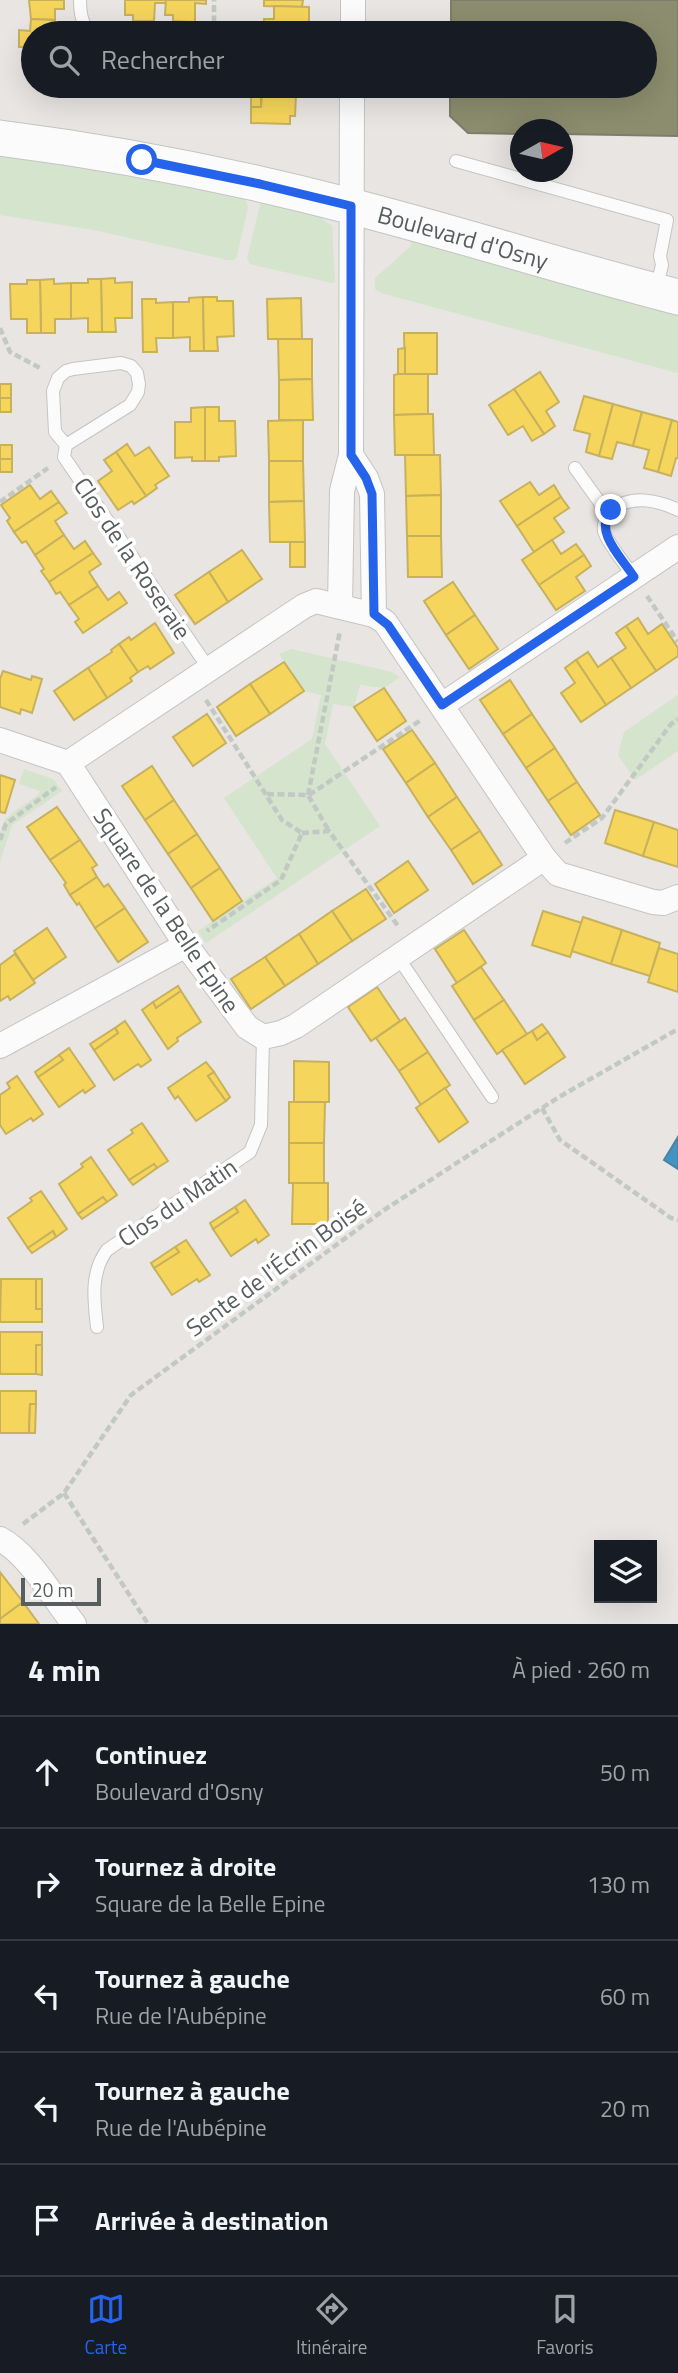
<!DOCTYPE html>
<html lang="fr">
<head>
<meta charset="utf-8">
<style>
  :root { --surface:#171b24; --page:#20242c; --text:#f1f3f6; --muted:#9ea1a6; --line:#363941; --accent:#2563eb }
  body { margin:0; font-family:"Titillium Web",sans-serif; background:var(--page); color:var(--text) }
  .controls { position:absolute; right:21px; bottom:21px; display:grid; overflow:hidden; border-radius:0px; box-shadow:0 7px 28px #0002 }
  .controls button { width:63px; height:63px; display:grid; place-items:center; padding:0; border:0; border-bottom:2px solid var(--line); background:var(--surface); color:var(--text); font:35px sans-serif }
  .compass { position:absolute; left:510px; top:119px; width:63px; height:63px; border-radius:50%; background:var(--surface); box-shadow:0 7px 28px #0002; rotate:82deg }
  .scale { position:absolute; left:21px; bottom:18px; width:80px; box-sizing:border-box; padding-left:7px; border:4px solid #585e60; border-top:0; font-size:19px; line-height:24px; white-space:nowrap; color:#585e60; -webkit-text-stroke:5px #fff; paint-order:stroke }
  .stop { position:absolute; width:21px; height:21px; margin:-16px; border:5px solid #2563eb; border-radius:50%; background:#fff }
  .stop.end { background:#2563eb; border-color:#fff; box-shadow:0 2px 7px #0008 }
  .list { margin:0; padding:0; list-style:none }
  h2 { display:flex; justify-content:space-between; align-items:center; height:91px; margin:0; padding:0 28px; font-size:30px }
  h2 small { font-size:23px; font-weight:400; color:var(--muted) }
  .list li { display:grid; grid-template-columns:46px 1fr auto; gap:21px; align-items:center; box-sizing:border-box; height:112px; padding:0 28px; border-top:2px solid var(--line) }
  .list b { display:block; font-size:26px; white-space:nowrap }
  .list p { margin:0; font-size:23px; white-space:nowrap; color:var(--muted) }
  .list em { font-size:23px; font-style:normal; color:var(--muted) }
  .icon { flex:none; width:38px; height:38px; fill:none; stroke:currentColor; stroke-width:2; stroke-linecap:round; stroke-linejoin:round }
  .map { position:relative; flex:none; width:678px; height:1624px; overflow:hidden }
  .search { position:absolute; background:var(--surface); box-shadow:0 7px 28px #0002; left:21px; right:21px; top:21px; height:77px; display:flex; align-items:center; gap:18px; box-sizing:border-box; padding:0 24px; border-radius:38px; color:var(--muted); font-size:26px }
  .sheet { height:651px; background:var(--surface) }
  nav { display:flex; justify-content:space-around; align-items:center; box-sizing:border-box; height:98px; border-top:2px solid var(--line); background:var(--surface); font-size:19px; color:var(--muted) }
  nav a { display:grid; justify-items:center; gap:4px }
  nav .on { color:var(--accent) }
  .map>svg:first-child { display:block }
  .green { fill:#d5e4cd }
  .homes { fill:#f6d55c; stroke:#c7b15d; stroke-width:2 }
  .schools { fill:#4393c3; stroke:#4983a5; stroke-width:2 }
  .industry { fill:#8c8c6e; stroke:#7c7e6a; stroke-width:2 }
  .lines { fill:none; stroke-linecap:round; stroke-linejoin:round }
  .lane-casing { stroke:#c3c4c3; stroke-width:14 }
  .street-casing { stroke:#c3c4c3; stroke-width:26 }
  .secondary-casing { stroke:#c3c4c3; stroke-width:37 }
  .path { stroke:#c2c8c3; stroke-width:4.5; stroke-dasharray:7 3.5; stroke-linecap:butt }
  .lane { stroke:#fcfbfb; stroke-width:12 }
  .street { stroke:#fcfbfb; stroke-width:24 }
  .secondary { stroke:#fcfbfb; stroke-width:35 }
  .route { stroke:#2563eb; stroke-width:9 }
  .labels { text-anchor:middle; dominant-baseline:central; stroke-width:7; stroke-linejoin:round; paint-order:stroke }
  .street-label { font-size:24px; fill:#585e60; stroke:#fff }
</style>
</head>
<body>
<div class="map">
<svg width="678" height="1624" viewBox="0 0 678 1624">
  <rect width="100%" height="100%" fill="#e8e5e2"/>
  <!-- green -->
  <g class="green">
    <path d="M0 153 182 183 245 199 248 207 237 256 234 260H228L94 230 0 215Z"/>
    <path d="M261 201 315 214 332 226 335 282 332 283 250 264 247 258Z"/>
    <path d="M412 238 678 313V373L381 293 375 289V278L411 246Z"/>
    <path d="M291 649 392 672 400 677 384 688 360 685 354 707 333 704 325 744 380 826 206 943 198 931 277 878 224 798 312 739 321 695 304 691 279 654Z"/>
    <path d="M678 695V751L635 780 618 755 624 732Z"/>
    <path d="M24 769 53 779 62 791 12 825 0 862C0 814 0 822 38 795L40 791 19 784Z"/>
  </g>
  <!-- homes -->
  <g class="homes">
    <path d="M29 0H64V9H55V20L31 19Z"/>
    <path d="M125 0H166V3H155L154 21H133V15H125Z"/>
    <path d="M166 0H206V4L195 3V22L173 21V15H165Z"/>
    <path d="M264 0H303L302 7 264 6Z"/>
    <path d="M274 6 309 7V28H303L302 33H264V19H274Z"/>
    <path d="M31 19 55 20V31H57V33H33V60H29V47H19V30L30 31Z"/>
    <path d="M40 86H87V93H74V89H40Z"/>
    <path d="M87 86H114V94L87 93Z"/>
    <path d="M138 86H155L154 95H137Z"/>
    <path d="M262 86H308V87H302V95L262 94Z"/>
    <path d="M251 94 261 95V107H251Z"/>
    <path d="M262 94 296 95 295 116H290V124L251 123V107H261Z"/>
    <path d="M115 278V283L132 282V318H115L116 332H102L101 279Z"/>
    <path d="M54 279V284L71 283V319H55V333H41L40 280Z"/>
    <path d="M88 279H101L102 332H88V318L71 319V283H88Z"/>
    <path d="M27 280H40L41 333H27V319H11L10 284H27Z"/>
    <path d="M203 297 204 351H190V337L173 338V302H189V298Z"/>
    <path d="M203 297H217V301H233L234 336 217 337 218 351H204Z"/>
    <path d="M301 298 302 339H268L267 299Z"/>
    <path d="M142 299H156V303L173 302V338H156L157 352H143Z"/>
    <path d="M404 333H437V374H405Z"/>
    <path d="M278 339H312V379L279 380Z"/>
    <path d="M405 348V374H398V349Z"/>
    <path d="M540 372 559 402 546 411 555 426 544 434 514 389Z"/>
    <path d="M398 374H428V414L394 415V375Z"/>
    <path d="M312 379 313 420H279V380Z"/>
    <rect x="0" y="384" width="11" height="14"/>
    <path d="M514 389 544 434 532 441 523 426 508 435 489 405Z"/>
    <path d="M584 396 613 404 599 456 586 452 590 434 574 430Z"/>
    <rect x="0" y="398" width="11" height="14"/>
    <path d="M613 404 642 412 633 446 617 442 612 459 599 456Z"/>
    <path d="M205 407H219V421H235L236 456 219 457V461H205Z"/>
    <path d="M205 407V461H192V457L175 458V422H191V408Z"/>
    <path d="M642 412 672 420 658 472 644 468 649 450 633 446Z"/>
    <path d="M428 414H433L434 455H395L394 415Z"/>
    <path d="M303 420V461H269L268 421Z"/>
    <path d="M672 420 678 422V458H676L671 476 658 472Z"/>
    <path d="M127 444 135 456 149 447 169 476 155 485 157 488 146 496 116 452Z"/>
    <rect x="0" y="445" width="12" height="14"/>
    <path d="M116 452 146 496 134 504 132 501 118 510 98 481 112 471 104 460Z"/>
    <path d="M405 455H440L441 495 406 496Z"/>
    <rect x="0" y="459" width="12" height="13"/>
    <path d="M269 461H303L304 501 269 502Z"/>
    <path d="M530 482 539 495 554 485 561 497 517 526 500 501Z"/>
    <path d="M30 485 40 499 51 491 59 502 14 532 7 521 10 518 1 505Z"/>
    <path d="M441 495V536H407L406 496Z"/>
    <path d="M561 497 569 508 554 518 564 532 534 552 517 526Z"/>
    <path d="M304 501 305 542H270L269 502Z"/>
    <path d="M59 502 67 513 55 521 64 535 35 555 26 541 22 543 14 532Z"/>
    <path d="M64 535 74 549 85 541 93 553 49 582 41 571 44 569 35 555Z"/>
    <path d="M407 536H441L442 577H408Z"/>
    <path d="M552 540 561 554 576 544 584 555 539 585 522 560Z"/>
    <rect x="290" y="542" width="15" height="25"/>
    <path d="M242 550 262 579 228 602 209 572Z"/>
    <path d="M93 553 101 564 89 572 98 586 69 605 60 592 56 594 49 582Z"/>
    <path d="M584 555 591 566 576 577 585 591 556 610 539 585Z"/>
    <path d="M209 572 228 602 195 624 175 595Z"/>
    <path d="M453 582 475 615 446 635 424 601Z"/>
    <path d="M98 586 108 600 119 592 127 603 83 633 75 622 79 619 69 605Z"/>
    <path d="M475 615 498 649 469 669 446 635Z"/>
    <path d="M638 618 648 634 662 624 678 648V656L656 671 626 626Z"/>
    <path d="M155 623 174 653 150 669 148 666 138 672 119 644 129 637 131 640Z"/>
    <path d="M626 626 656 671 631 688 611 658 626 648 616 633Z"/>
    <path d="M119 644 138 672 130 678 132 681 107 698 88 668 112 652 111 650Z"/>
    <path d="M588 652 598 667 611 658 631 688 606 705 576 660Z"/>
    <path d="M576 660 606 705 581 722 561 693 575 683 565 668Z"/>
    <path d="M284 662 304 691 270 714 250 684Z"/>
    <path d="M88 668 107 698 74 720 54 691Z"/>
    <path d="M3 671 31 680 32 676 42 679 32 713 21 709 20 714 0 707V679Z"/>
    <path d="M510 680 532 714 503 734 480 700Z"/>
    <path d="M250 684 270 714 236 736 217 707Z"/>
    <path d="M384 688 406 721 377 741 354 707Z"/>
    <path d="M207 714 226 743 193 766 173 737Z"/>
    <path d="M532 714 555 748 526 768 503 734Z"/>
    <path d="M412 730 435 763 406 783 383 749Z"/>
    <path d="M555 748 577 782 548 801 526 768Z"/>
    <path d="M435 763 457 797 428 817 406 783Z"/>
    <path d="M152 766 174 800 145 820 122 786Z"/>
    <path d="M0 775 15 780 5 813 0 812Z"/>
    <path d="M577 782 600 815 571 835 548 801Z"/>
    <path d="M457 797 480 831 451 850 428 817Z"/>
    <path d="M174 800 197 834 168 854 145 820Z"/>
    <path d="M57 807 80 840 50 860 27 827Z"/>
    <path d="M615 810 654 822 643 856 605 843Z"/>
    <path d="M654 822 678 830V867L643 856Z"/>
    <path d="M480 831 502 865 473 884 451 850Z"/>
    <path d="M197 834 220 868 191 888 168 854Z"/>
    <path d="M80 840 97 865 92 868 97 877 70 895 64 885 66 883 50 860Z"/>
    <path d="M408 861 428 890 394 913 375 884Z"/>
    <path d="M220 868 242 901 213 921 191 888Z"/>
    <path d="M97 877 104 887 108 884 125 908 95 928 79 903 77 905 70 895Z"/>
    <path d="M366 889 386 919 352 941 332 911Z"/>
    <path d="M125 908 148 942 118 962 95 928Z"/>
    <path d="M332 911 352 941 318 964 299 934Z"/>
    <path d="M543 911 582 923 570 957 532 945Z"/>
    <path d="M583 917 622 930 611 964 572 951Z"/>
    <path d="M47 928 66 957 33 980 35 983 14 951Z"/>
    <path d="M464 930 486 963 457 983 435 949Z"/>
    <path d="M622 930 660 943 650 976 611 964Z"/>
    <path d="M299 934 318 964 285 986 265 957Z"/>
    <path d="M659 948 678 954V992L648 982Z"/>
    <path d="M15 954 35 983 10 1000 8 996 0 1001V965Z"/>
    <path d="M265 957 285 986 251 1009 231 979Z"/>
    <path d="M481 967 504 1000 474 1020 452 986Z"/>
    <path d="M178 986 181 991 156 1008 153 1002Z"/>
    <path d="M377 987 400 1021 371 1041 348 1007Z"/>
    <path d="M181 991 201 1022 177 1038 178 1041 168 1049 142 1010 153 1002 156 1008Z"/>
    <path d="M504 1000 527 1034 497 1054 474 1020Z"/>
    <path d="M405 1018 428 1052 399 1071 376 1038Z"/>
    <path d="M125 1021 151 1060 141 1067 138 1064 114 1080 94 1050 118 1033 115 1028Z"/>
    <path d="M542 1024 548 1032 537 1040 532 1031Z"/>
    <path d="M115 1028 118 1033 94 1050 90 1044Z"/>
    <path d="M532 1031 537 1040 548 1032 565 1057 525 1084 502 1050Z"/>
    <path d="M69 1048 95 1086 85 1093 83 1090 59 1107 38 1077 63 1060 59 1055Z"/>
    <path d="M428 1052 450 1085 421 1105 399 1071Z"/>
    <path d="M59 1055 63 1060 38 1077 35 1072Z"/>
    <path d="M294 1061 329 1062V1102H294Z"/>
    <path d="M206 1062 214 1072 208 1076 226 1101 196 1121 178 1096 175 1099 168 1088Z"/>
    <path d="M214 1072 230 1097 226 1101 208 1076Z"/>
    <path d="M17 1076 43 1114 33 1121 31 1118 6 1134 0 1125V1095L10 1088 7 1083Z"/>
    <path d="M445 1088 468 1122 439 1142 416 1108Z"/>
    <path d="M289 1102H325L324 1143H289Z"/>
    <path d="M142 1123 168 1161 157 1168 154 1164 129 1180 108 1150 133 1133 131 1130Z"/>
    <rect x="289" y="1143" width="35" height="40"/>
    <path d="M91 1157 117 1195 107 1202 103 1197 78 1214 59 1184 83 1167 81 1164Z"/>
    <path d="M154 1164 157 1168 133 1185 129 1180Z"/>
    <path d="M293 1183H328V1224H292Z"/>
    <path d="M41 1191 67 1229 56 1237 53 1231 28 1248 8 1218 32 1201 30 1198Z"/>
    <path d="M103 1197 107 1202 82 1219 78 1214Z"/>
    <path d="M245 1200 269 1235 258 1243 256 1239 231 1256 213 1229 238 1212 235 1207Z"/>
    <path d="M235 1207 238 1212 213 1229 210 1223Z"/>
    <path d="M53 1231 56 1237 32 1253 28 1248Z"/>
    <path d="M186 1240 210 1275 199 1282 197 1279 172 1295 154 1268 179 1252 175 1247Z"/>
    <path d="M175 1247 179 1252 154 1268 151 1263Z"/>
    <path d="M1 1279H36V1309H42V1322H0Z"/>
    <rect x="36" y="1279" width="6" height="30"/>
    <path d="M0 1332H42V1345H36V1374H0Z"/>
    <path d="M36 1345H42V1375L36 1374Z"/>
    <path d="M0 1391H36V1404H30L29 1433H0Z"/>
    <path d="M30 1404H36L35 1433H29Z"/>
    <path d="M0 1572 23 1602 0 1619Z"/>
    <path d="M23 1602 39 1624H0V1619Z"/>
  </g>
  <!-- schools -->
  <path class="schools" d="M678 1137V1169L664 1160Z"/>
  <!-- industry -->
  <path class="industry" d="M451 0H678V136L562 134V130H520V134L468 133 450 116V86H645V33H451Z"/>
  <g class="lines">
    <defs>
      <g id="lane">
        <path d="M80 0C80 12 82 29 94 33"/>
        <path d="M456 161 667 220 660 256 662 265 656 290"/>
        <path d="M66 445 130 405 138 392 139 384 137 373 131 366 121 363 73 369 66 371 58 378 53 391 55 432 66 445 64 457 209 669"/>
        <path d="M575 468 608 514"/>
        <path d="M634 577C626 565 607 543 604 531 603 523 606 515 611 511 630 494 658 500 678 510"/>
        <path d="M398 957 492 1097"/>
        <path d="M97 1327C94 1300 90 1273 107 1250L250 1152 261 1125 263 1037"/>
      </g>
      <g id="street">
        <path d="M353 33V0"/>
        <path d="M351 455 352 86"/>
        <path d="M316 601 374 615 385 622 544 858 296 1026 281 1033 263 1037 247 1027 186 945 68 763 304 606Z"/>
        <path d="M340 606 342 491 351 455 366 478 372 494 374 615"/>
        <path d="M442 705 678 547"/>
        <path d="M0 740 68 763"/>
        <path d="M544 858 558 874 653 902 663 903 678 897"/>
        <path d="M0 1046 186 945"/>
        <path d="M0 1539C29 1554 53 1598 74 1624"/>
      </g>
      <g id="secondary">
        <path id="s1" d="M0 138C118 153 235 176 350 206 460 234 568 269 678 297"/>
      </g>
    </defs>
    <!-- lane casing -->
    <use href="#lane" class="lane-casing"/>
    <!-- street casing -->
    <use href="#street" class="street-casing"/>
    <!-- secondary casing -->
    <use href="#secondary" class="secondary-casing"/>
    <!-- path -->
    <g class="path">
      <path d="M214 33V0"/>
      <path d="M0 328 10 352 42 369"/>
      <path d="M0 502 48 468"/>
      <path d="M647 596 678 642"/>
      <path d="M206 700 282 820 302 833 281 880 207 931"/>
      <path d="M267 794 308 795 329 831"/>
      <path d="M308 795 340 631"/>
      <path d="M309 795 421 720"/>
      <path d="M302 833 329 831 398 926"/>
      <path d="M0 840 6 824 56 787"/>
      <path d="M565 843 602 818 671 724 678 719"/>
      <path d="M542 1108 560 1140 671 1218 678 1220"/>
      <path d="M64 1493 148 1624"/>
      <path d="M23 1524 64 1493 131 1395 384 1210 559 1097 678 1029"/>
    </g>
    <!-- lane -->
    <use href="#lane" class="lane"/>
    <!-- street -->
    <use href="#street" class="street"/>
    <!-- secondary -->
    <use href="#secondary" class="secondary"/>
  </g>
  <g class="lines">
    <!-- route -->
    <path class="route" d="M142 160 260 184 351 206V455L366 478 372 494 374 614 388 625 442 705 634 577C622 558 593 531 611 510"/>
  </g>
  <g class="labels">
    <!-- street labels -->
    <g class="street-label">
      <text stroke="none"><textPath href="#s1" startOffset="474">Boulevard d'Osny</textPath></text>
      <text transform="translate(133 558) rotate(56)">Clos de la Roseraie</text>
      <text transform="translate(167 910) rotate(56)">Square de la Belle Epine</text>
      <text transform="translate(177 1202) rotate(-34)">Clos du Matin</text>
      <text transform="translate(276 1267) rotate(-36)">Sente de l'Écrin Boisé</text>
    </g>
  </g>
</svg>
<div class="controls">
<button><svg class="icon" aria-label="layers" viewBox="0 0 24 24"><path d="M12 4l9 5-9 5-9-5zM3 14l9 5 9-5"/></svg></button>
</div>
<svg class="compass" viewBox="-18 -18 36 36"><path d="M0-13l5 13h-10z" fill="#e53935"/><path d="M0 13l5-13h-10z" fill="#9ea1a6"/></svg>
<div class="scale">20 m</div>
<div class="stop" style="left:142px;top:160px"></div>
<div class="stop end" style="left:611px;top:510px"></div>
<div class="search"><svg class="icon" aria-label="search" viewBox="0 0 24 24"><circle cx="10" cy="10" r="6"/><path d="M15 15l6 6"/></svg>Rechercher</div>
</div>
<section class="sheet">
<h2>4 min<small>À pied · 260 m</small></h2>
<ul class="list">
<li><svg class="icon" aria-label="ahead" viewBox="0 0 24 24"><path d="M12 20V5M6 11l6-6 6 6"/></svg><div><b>Continuez</b><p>Boulevard d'Osny</p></div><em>50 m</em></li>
<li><svg class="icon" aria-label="right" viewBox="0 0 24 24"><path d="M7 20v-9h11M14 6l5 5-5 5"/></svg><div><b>Tournez à droite</b><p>Square de la Belle Epine</p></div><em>130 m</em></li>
<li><svg class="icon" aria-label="left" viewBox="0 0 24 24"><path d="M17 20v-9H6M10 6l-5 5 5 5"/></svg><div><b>Tournez à gauche</b><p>Rue de l'Aubépine</p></div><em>60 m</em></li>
<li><svg class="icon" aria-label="left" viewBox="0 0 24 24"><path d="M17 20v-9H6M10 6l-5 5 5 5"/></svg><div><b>Tournez à gauche</b><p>Rue de l'Aubépine</p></div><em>20 m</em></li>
<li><svg class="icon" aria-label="arrive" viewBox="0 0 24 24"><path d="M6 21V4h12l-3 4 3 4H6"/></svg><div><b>Arrivée à destination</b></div></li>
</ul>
</section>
<nav>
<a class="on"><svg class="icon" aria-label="map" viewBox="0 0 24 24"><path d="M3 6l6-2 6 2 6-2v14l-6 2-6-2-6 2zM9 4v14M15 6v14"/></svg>Carte</a>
<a><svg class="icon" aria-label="directions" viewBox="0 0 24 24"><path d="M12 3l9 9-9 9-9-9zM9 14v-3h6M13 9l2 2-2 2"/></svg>Itinéraire</a>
<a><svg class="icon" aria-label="saved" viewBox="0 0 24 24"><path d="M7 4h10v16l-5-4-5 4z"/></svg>Favoris</a>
</nav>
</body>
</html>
